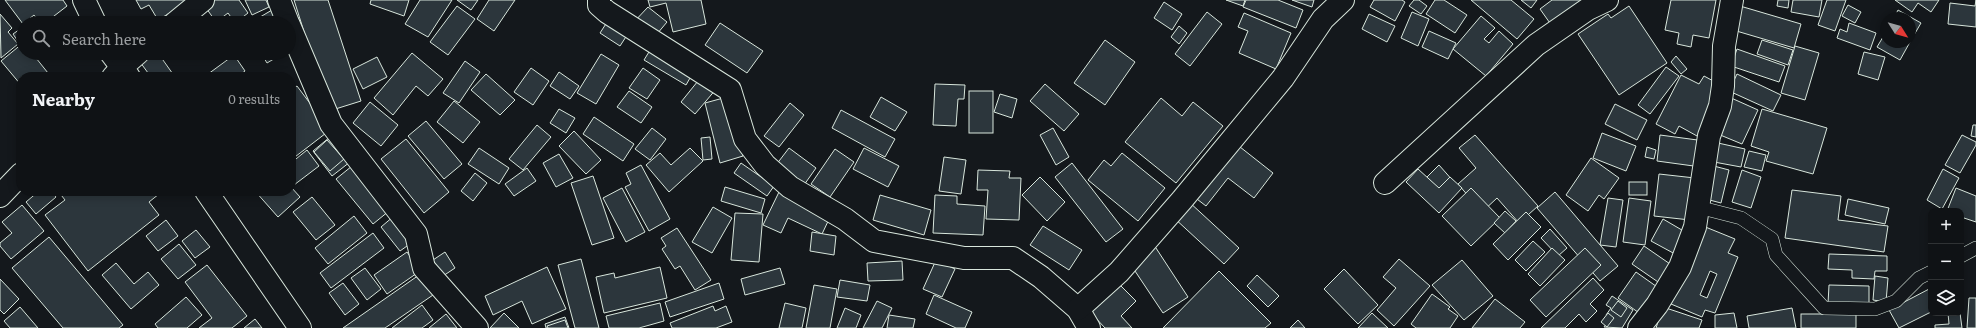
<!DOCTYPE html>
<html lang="en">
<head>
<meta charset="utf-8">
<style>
  :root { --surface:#0f1215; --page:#1d2022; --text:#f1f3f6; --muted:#9b9ea0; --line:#2f3234 }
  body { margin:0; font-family:Literata,serif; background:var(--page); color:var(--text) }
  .controls { position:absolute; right:12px; bottom:12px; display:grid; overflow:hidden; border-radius:8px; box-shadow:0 2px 10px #0003 }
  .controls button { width:36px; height:36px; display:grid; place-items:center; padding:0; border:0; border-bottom:1px solid var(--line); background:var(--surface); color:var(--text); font:20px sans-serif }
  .compass { position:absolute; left:1880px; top:12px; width:36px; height:36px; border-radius:50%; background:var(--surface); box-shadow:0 2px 10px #0003; rotate:127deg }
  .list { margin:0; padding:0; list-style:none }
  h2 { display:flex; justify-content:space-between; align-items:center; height:52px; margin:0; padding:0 16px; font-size:17px }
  h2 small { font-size:13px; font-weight:400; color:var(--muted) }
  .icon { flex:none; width:22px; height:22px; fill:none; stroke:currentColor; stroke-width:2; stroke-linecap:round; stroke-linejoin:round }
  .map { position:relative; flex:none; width:1976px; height:328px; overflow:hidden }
  .search { position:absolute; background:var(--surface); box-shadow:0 2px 10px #0003; left:16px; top:16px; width:280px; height:44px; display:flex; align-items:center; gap:10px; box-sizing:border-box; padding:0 14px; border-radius:22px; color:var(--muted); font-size:15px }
  .panel { position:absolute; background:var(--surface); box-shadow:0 2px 10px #0003; left:16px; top:72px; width:280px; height:124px; border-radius:16px }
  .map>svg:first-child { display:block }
  .building { fill:#2c363c; stroke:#d8e6dc; fill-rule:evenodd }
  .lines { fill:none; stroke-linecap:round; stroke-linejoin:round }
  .service-casing { stroke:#d8e6dc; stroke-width:14 }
  .minor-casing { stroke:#d8e6dc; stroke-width:24 }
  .service { stroke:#14181c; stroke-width:13 }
  .minor { stroke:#14181c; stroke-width:22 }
</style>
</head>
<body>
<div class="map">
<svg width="1976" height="328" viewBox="0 0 1976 328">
  <rect width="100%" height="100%" fill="#14181c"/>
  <!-- building -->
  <g class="building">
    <path d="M5 0H63L67 6 45 23H40L34 15 23 24Z"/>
    <path d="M136 0H191L158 20 149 5 141 9Z"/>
    <path d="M211 0H239L248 13 235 23 228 13 216 22 204 5Z"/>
    <path d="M245 0H266L269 7 252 15Z"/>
    <path d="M294 0H328L361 101 329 111Z"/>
    <path d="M371 0H409L404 16 370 4Z"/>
    <path d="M420 0H452L428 37 405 24Z"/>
    <path d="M457 0H478L471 10Z"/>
    <path d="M489 0H515L494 31 477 19Z"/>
    <path d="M648 0H701L706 24 673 32 666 3 650 7Z"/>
    <path d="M1226 0H1245L1243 6Z"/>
    <path d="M1246 0H1278L1303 10 1296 28 1243 7Z"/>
    <path d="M1292 0H1314L1312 7Z"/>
    <path d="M1374 0H1402L1405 2 1395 21 1370 7Z"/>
    <path d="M1414 0H1419L1427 6 1421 14 1409 6Z"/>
    <path d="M1435 0H1444L1467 15 1455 33 1426 14Z"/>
    <path d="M1471 0H1511L1534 19 1517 39Z"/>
    <path d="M1521 0H1537L1531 8Z"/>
    <path d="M1552 0H1586L1552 26 1540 9Z"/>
    <path d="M1671 0H1716L1709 38 1693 35 1691 47 1677 44 1679 33 1665 30Z"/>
    <path d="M1778 0H1789L1788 8 1777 6Z"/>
    <path d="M1793 0H1822L1819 17 1791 12Z"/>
    <path d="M1827 0H1846L1835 31 1818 25Z"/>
    <path d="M1895 0H1939L1931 12 1918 3 1912 12Z"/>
    <path d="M1976 0V27L1948 24 1950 3 1975 6Z"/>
    <path d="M1164 2 1182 14 1172 30 1154 18Z"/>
    <path d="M1848 5 1861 12 1855 23 1842 16Z"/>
    <path d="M457 6 475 19 448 55 430 42Z"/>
    <path d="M1629 6 1667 63 1619 95 1578 34 1608 14 1611 18Z"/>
    <path d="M1740 6 1801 24 1794 48 1733 30Z"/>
    <path d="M648 7 667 22 652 40 632 24Z"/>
    <path d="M272 10 280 23H250Z"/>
    <path d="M1898 10 1921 23 1910 42V18H1894Z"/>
    <path d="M1207 12 1222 24 1190 66 1175 54Z"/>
    <path d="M1412 12 1429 19 1418 46 1401 38Z"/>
    <path d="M1244 13 1291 33 1276 69 1239 53 1248 31 1238 27Z"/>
    <path d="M0 14 12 28 8 32 18 44 1 58Z"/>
    <path d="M1369 14 1395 26 1387 42 1362 29Z"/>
    <path d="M611 16 631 29 620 46 600 33Z"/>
    <path d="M1481 16 1495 28 1484 39 1489 43 1499 31 1513 44 1486 76 1453 49Z"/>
    <path d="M720 23 763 51 747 73 705 45Z"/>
    <path d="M1849 23 1876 33 1870 50 1837 38 1840 29 1847 32Z"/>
    <path d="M1179 26 1187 33 1179 44 1171 37Z"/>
    <path d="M23 27V40L19 43 13 34Z"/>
    <path d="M1429 31 1456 43 1448 59 1422 47Z"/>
    <path d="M1886 32V42H1910L1900 60 1877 47Z"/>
    <path d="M1105 40 1135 62 1105 105 1074 83Z"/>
    <path d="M1762 40 1793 50 1788 65 1757 54Z"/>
    <path d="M23 43V53H32L48 73 43 77H21V85L1 61Z"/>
    <path d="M1795 46 1819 53 1805 100 1781 93Z"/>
    <path d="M652 47 694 71 686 85 644 60Z"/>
    <path d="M1737 49 1785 66 1779 82 1731 66Z"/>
    <path d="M1864 52 1885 57 1878 80 1858 74Z"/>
    <path d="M153 53H158L175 77H151L140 62Z"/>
    <path d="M261 53H284L267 63Z"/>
    <path d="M412 53 443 79 428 96 416 86 393 115 374 98Z"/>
    <path d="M601 54 619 65 596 104 577 93Z"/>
    <path d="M234 55 245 71 237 77H204Z"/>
    <path d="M1676 56 1687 69 1681 74 1671 62Z"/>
    <path d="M377 57 387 77 363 89 353 69Z"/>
    <path d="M465 61 480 72 459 103 443 93Z"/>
    <path d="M1666 67 1679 76 1650 114 1638 105Z"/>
    <path d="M531 68 549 81 533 105 514 92Z"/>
    <path d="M643 68 660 80 647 99 629 88Z"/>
    <path d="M559 72 579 86 570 99 550 86Z"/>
    <path d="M486 74 515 100 500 115 471 90Z"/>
    <path d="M1737 74 1781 95 1773 111 1729 91Z"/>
    <path d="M1681 75 1699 84 1704 76 1717 83 1719 95 1697 136 1679 126 1675 134 1656 124Z"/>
    <path d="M702 76 717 88 695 114 681 102Z"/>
    <path d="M935 84 965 85 964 99H958L956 126 933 125Z"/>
    <path d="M1045 84 1079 114 1064 131 1030 101Z"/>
    <path d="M297 86 330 130 291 160V90Z"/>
    <path d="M629 91 652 107 641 123 617 107Z"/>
    <rect x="969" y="91" width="24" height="42"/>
    <path d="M1000 94 1017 99 1012 118 994 112Z"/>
    <path d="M727 97 743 156 720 163 705 103Z"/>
    <path d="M881 97 907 112 895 131 870 117Z"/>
    <path d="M1729 97 1758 110 1742 144 1713 132Z"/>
    <path d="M1161 98 1182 116 1193 102 1223 126 1176 183 1125 142Z"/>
    <path d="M454 101 480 122 463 143 437 122Z"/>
    <path d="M370 102 398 125 381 146 353 123Z"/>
    <path d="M790 103 804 115 779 147 764 136Z"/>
    <path d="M1615 104 1647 120 1637 140 1605 124Z"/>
    <path d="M559 109 575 118 566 133 550 123Z"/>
    <path d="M1762 109 1827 128 1813 174 1766 161 1769 152 1751 146Z"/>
    <path d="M841 110 895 139 885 157 832 128Z"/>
    <path d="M594 117 634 144 623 161 583 134Z"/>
    <path d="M426 121 462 164 444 179 408 136Z"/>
    <path d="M537 125 551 137 523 170 509 159Z"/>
    <path d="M1973 125H1976V137L1971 136Z"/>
    <path d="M652 128 666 139 650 160 635 149Z"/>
    <path d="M1053 128 1069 157 1056 165 1040 135Z"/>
    <path d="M574 131 601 160 586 174 559 146Z"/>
    <path d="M1602 133 1636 146 1626 171 1593 158Z"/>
    <path d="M1475 135 1538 206 1519 223 1497 198 1482 212 1458 184 1476 168 1459 148Z"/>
    <path d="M1660 135 1705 141 1701 167 1657 161Z"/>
    <path d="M1962 135 1976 142V145L1960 173 1945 165Z"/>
    <path d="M330 137 350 162 332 176 313 151Z"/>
    <path d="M710 137 712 159 703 160 701 138Z"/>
    <path d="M406 139 449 192 424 213 381 159Z"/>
    <path d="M327 140 344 159 330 171 314 152Z"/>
    <path d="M1235 143 1273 173 1254 198 1228 178 1206 206 1193 196Z"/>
    <path d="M1718 143 1745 149 1741 167 1714 162Z"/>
    <path d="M1647 147 1656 150 1654 159 1645 157Z"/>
    <path d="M479 148 509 168 499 184 468 164Z"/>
    <path d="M690 148 703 161 669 192 646 165 660 153 671 165Z"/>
    <path d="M789 148 816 168 804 185 776 165Z"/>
    <path d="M864 148 899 166 888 187 853 169Z"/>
    <path d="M835 149 854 162 830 197 811 184Z"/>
    <path d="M307 150 319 166 294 185 291 181V163Z"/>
    <path d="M1749 151 1766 155 1762 171 1744 167Z"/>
    <path d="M1122 153 1165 188 1138 221 1088 180 1104 160 1111 166Z"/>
    <path d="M559 154 573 178 556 187 543 163Z"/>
    <path d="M944 157 966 160 961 194 939 191Z"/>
    <path d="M1591 158 1619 178 1604 199 1599 195 1588 211 1566 195Z"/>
    <path d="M741 163 774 186 767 196 734 173Z"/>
    <path d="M1072 163 1123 229 1106 242 1055 177Z"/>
    <path d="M641 165 670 219 649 231 625 187 631 184 626 173Z"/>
    <path d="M1439 165 1454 182 1442 192 1427 177Z"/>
    <path d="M1710 165 1729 170 1721 203 1702 198Z"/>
    <path d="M352 166 389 211 373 224 336 179Z"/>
    <path d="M527 168 536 181 514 196 505 184Z"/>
    <path d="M1418 169 1439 188 1450 177 1462 188 1439 213 1406 182Z"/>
    <path d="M1943 169 1959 178 1942 209 1927 200Z"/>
    <path d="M978 170 1010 171 1009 178H1021L1019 220 986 219 988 190H977Z"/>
    <path d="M1742 170 1761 177 1751 208 1732 202Z"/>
    <path d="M475 173 487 183 473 201 461 191Z"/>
    <path d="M1659 174 1695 178 1690 220 1654 216Z"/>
    <path d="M593 176 614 238 592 245 571 183Z"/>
    <path d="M1040 177 1065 202 1047 221 1022 195Z"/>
    <rect x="1629" y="182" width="18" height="13"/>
    <path d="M291 187 300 197 278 217 255 191H291Z"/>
    <path d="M725 187 765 199 761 213 721 201Z"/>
    <path d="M622 188 645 232 626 242 603 198Z"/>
    <path d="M1471 188 1500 218 1471 246 1442 216Z"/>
    <path d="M1956 188 1976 196V222L1961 217V211H1947Z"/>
    <path d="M1792 190 1841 196 1838 220 1888 226 1884 252 1785 238Z"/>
    <path d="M39 191H51L56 197 36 214 26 202Z"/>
    <path d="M58 191H156L159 194 149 202 159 215 88 271 45 215 65 200Z"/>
    <path d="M779 192 831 215 822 234 788 218 781 233 763 225Z"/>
    <path d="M1555 192 1618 266 1600 281 1537 208Z"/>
    <path d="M880 195 931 210 924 235 873 220Z"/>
    <path d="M935 195 957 196V204L985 206 983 235 933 233Z"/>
    <path d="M312 197 335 225 316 240 293 212Z"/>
    <path d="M1608 198 1623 200 1616 247 1600 245Z"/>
    <path d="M1629 198 1651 201 1645 245 1623 242Z"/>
    <path d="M1848 199 1889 208 1885 224 1845 215Z"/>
    <path d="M1188 201 1239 248 1224 264 1173 217Z"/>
    <path d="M22 205 44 231 11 259 0 246V243L12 233 2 222Z"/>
    <path d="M713 207 732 218 712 253 692 242Z"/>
    <path d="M1505 211 1516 221 1505 233 1494 223Z"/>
    <path d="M1526 212 1541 227 1508 260 1493 244Z"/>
    <path d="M735 213 763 214 759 262 731 260Z"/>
    <path d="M354 216 367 233 328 264 315 248Z"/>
    <path d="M394 216 414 241 400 251 381 227Z"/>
    <path d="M1663 219 1687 233 1675 254 1651 241Z"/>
    <path d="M166 220 178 236 158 251 146 236Z"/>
    <path d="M1043 226 1082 250 1069 270 1030 245Z"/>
    <path d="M1703 226 1735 239 1728 253 1738 257 1715 313 1705 310 1702 317 1671 304ZM1710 271 1717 274 1707 298 1700 295Z"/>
    <path d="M677 228 711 280 695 290 680 266 675 269 662 249 666 246 661 238Z"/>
    <path d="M1550 229 1567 248 1558 256 1541 238Z"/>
    <path d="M196 230 210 247 195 258 182 241Z"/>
    <path d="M812 232 836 236 834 255 810 251Z"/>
    <path d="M373 233 384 248 331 288 320 273Z"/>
    <path d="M49 237 123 325 119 328H63L12 268Z"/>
    <path d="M1533 241 1545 252 1526 271 1515 260Z"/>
    <path d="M179 244 196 265 178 279 161 259Z"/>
    <path d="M1154 245 1188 297 1163 313 1129 262Z"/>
    <path d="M1644 246 1673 266 1661 284 1632 264Z"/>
    <path d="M1552 248 1565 260 1540 286 1528 274Z"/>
    <path d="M1585 248 1601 265 1546 317 1530 300Z"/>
    <path d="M407 252 420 271 387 294 374 275Z"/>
    <path d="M445 252 455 268 443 276 433 260Z"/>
    <path d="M1829 254 1887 256V271H1875L1874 279 1852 278V270L1828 269Z"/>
    <path d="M581 259 599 328H575L558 265Z"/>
    <path d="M1399 259 1430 286 1394 326 1377 310 1396 288 1383 277Z"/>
    <path d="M936 260 955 269 942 297 923 289Z"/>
    <path d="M1462 260 1493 296 1464 320 1432 285Z"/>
    <path d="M902 261 903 280 868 281 867 263Z"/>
    <path d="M116 263 134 284 148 272 159 285 131 309 102 275Z"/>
    <path d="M207 265 247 316 232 328H199L212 318 185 282Z"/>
    <path d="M547 267 566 309 532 324 522 301 493 315 485 296Z"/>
    <path d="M660 267 667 298 604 313 596 277 614 273 615 278Z"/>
    <path d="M365 268 381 289 367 300 351 278Z"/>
    <path d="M780 268 785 284 745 295 741 279Z"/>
    <path d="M1344 269 1378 305 1358 324 1324 289Z"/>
    <path d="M1219 271 1271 323 1265 328H1163Z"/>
    <path d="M1636 272 1660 289 1642 315 1618 298Z"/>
    <path d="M419 275 433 295 385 328H343Z"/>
    <path d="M1257 275 1279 296 1268 307 1247 286Z"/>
    <path d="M1875 276 1888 278 1886 302 1873 300Z"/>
    <path d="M1593 278 1604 290 1590 304 1597 311 1586 322 1579 314 1565 328H1541Z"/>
    <path d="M0 279 19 299 4 314 0 310Z"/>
    <path d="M840 280 870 285 867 301 837 297Z"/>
    <path d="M343 283 359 304 345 315 329 293Z"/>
    <path d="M719 283 724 299 670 317 665 302Z"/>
    <path d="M814 285 837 289 830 328H806Z"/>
    <path d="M1120 285 1136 301 1121 316 1132 328H1105L1091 313Z"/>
    <path d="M1829 285 1869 286V305L1828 304Z"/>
    <path d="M1931 288V312L1899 328 1889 310Z"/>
    <path d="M1432 294 1450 307 1448 309 1458 316 1450 328H1416L1411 324Z"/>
    <path d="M934 295 972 312 965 328H956L926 314Z"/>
    <path d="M1612 296 1633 310 1622 328 1604 327 1610 318 1606 315 1611 308 1606 305Z"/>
    <path d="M186 297 202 315 187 328H158L155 324Z"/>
    <path d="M1969 298H1976V328H1967Z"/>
    <path d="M1495 299 1525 322 1520 328H1472Z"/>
    <path d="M877 301 892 308 882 328H863Z"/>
    <path d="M1618 301 1627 308 1621 317 1611 310Z"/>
    <path d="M660 303 664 321 639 328H609L606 316Z"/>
    <path d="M785 303 806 308 802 328H779Z"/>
    <path d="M422 305 433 320 422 328H392Z"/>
    <path d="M713 306 715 311 726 306 732 322 716 328H672L670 323Z"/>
    <path d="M20 307 38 328H10L4 321Z"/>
    <path d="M1663 307 1702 320 1699 328H1656Z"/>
    <path d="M845 308 861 315 856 328H837Z"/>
    <path d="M1792 308 1796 328H1749L1747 316Z"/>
    <path d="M504 313 519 328H490Z"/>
    <path d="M1372 313 1388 328H1358Z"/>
    <path d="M1608 313 1614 318 1607 327 1601 322Z"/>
    <path d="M1734 313 1737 328H1715V315Z"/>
    <path d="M1948 313H1960L1962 328H1935V325L1949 324Z"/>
    <path d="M446 314 457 328H429Z"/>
    <rect x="1801" y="314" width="55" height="14"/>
    <path d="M889 315 915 319 913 328H887Z"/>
    <path d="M565 317 569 328H546L545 324Z"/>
    <path d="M255 319 262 328H244Z"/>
    <path d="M565 320 568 328H548L547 326Z"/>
    <path d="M1298 320 1305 328H1290Z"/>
  </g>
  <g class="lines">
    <defs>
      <g id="service">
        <path d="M1698 207 1741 218 1772 239 1776 255 1824 308 1875 309 1896 301 1919 278 1931 272"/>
        <path d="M1961 256 1976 248"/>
      </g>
      <g id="minor">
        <path d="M84 0 95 23"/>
        <path d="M279 0 288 23"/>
        <path d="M599 0V5L607 12 730 90 745 139 765 165 790 187 845 219 874 241 964 258H1013L1041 277 1078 309 1089 328"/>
        <path d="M175 23 203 0"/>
        <path d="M289 25 331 124 416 234 424 268 477 328"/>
        <path d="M111 53 129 77"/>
        <path d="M113 77 122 67 138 53"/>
        <path d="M1385 183 1536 45 1588 9 1607 0"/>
        <path d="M206 191 300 328"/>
        <path d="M0 196 21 174"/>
        <path d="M1078 309 1119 272 1182 200 1283 78 1323 19 1343 0"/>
        <path d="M1639 328 1657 305 1680 267 1695 227 1709 136 1720 106 1723 86 1724 46 1732 0"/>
      </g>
    </defs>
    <!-- service casing -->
    <use href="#service" class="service-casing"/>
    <!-- minor casing -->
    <use href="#minor" class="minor-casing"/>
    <!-- service -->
    <use href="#service" class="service"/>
    <!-- minor -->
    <use href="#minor" class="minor"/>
  </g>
</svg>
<div class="controls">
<button>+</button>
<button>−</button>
<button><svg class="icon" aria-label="layers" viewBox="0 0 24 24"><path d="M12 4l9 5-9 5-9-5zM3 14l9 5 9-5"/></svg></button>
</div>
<svg class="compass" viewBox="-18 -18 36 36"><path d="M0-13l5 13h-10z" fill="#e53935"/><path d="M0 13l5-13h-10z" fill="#9b9ea0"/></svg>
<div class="search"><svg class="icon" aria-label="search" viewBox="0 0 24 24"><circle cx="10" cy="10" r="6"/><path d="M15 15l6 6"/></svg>Search here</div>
<section class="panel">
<h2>Nearby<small>0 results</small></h2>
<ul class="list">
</ul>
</section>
</div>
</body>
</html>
